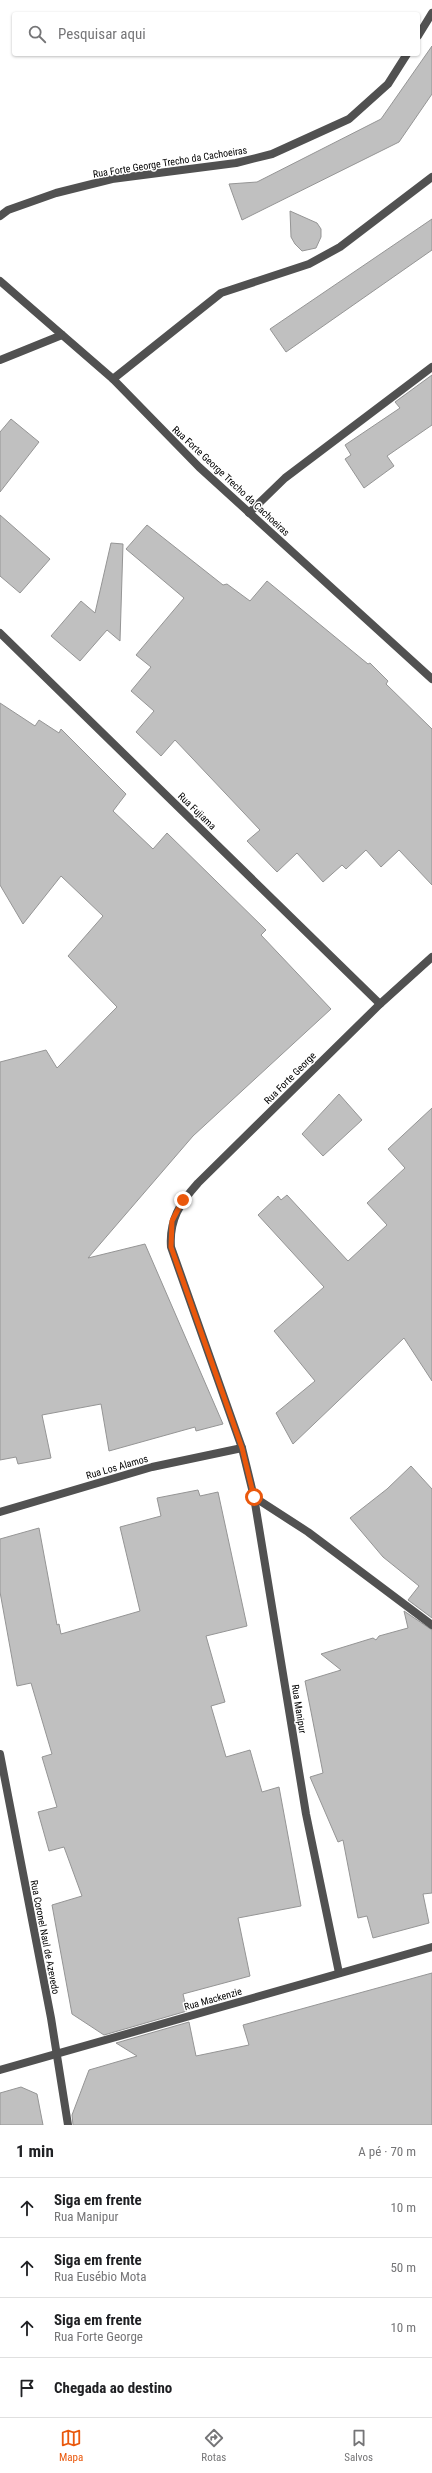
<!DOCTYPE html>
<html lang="pt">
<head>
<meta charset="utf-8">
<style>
  :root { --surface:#fff; --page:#f6f6f6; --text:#202124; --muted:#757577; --line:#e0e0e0; --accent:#ea580c }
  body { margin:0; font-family:"Roboto Condensed",sans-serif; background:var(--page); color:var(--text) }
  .stop { position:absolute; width:12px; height:12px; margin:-9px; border:3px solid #ea580c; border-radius:50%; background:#fff }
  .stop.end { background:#ea580c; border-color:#fff; box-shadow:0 1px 4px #0008 }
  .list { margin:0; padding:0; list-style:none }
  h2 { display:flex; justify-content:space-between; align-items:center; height:52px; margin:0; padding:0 16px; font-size:17px }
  h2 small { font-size:13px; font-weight:400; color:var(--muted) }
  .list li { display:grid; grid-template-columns:26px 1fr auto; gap:12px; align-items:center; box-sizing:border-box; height:60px; padding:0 16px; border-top:1px solid var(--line) }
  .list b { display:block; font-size:15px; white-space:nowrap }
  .list p { margin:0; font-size:13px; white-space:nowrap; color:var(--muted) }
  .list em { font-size:13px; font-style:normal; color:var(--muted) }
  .icon { flex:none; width:22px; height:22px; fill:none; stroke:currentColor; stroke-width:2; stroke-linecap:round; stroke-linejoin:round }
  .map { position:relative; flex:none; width:432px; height:2125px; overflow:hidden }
  .search { position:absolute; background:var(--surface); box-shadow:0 1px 3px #0004; left:12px; right:12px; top:12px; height:44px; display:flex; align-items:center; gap:10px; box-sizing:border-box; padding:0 14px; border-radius:4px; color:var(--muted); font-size:15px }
  .sheet { height:292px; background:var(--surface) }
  nav { display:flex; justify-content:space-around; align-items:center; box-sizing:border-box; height:56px; border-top:1px solid var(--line); background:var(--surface); font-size:11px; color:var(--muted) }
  nav a { display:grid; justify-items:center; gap:2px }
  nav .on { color:var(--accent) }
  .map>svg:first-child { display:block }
  .building { fill:#c0c0c0; stroke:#959595 }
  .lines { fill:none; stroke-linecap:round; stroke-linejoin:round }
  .lane { stroke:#515151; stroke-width:8 }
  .street { stroke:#515151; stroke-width:8 }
  .route { stroke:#ea580c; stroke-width:5 }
  .labels { text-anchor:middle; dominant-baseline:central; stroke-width:3; stroke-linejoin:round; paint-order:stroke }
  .street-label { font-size:10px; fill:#000; stroke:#fff }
</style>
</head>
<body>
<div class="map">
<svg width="432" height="2125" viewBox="0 0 432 2125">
  <rect width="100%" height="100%" fill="#fff"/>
  <!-- building -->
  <g class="building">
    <path d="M432 46V94L399 142 242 220 229 184 257 182 381 119Z"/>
    <path d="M290 211 317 223 321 229V237L316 248 302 251 295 244 291 237Z"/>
    <path d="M432 219V250L286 352 270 329Z"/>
    <path d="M432 375V425L387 456 394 466 364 488 345 459 351 455 345 445 400 408 395 402Z"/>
    <path d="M11 419 39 442 0 492V432Z"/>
    <path d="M0 515 50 559 20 593 0 576Z"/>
    <path d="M147 525 223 585 227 584 250 601 267 581 368 664 370 663 388 681 386 684 432 729V885L399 850 381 867 366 850 346 869 342 865 323 882 297 853 277 872 247 841 260 830 175 740 161 756 136 732 154 711 131 691 151 667 136 655 184 598 126 549Z"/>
    <path d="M111 543 123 544 120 641 107 630 80 661 51 636 81 601 95 613Z"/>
    <path d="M0 703 35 726 39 720 59 733 61 729 126 794 113 811 153 849 167 833 266 930 261 935 331 1009 193 1136 88 1258 145 1244 223 1424 196 1431 195 1427 109 1451 101 1404 42 1415 51 1458 18 1464 16 1457 0 1460V1062L46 1050 57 1068 117 1007 68 956 103 916 61 876 23 924 0 885Z"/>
    <path d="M339 1094 362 1120 323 1156 302 1134Z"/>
    <path d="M432 1108V1381L404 1338 293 1444 276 1413 315 1381 274 1331 324 1287 258 1215 278 1196 281 1200 287 1195 348 1261 387 1225 367 1203 405 1168 388 1149Z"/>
    <path d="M411 1466 432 1489V1618L408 1600 419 1586 383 1557 350 1518 387 1489Z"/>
    <path d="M198 1490 200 1496 218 1492 247 1626 206 1636 225 1702 211 1706 226 1757 250 1750 262 1792 279 1787 301 1906 238 1918 250 1976 183 1994 187 2011 104 2035 72 2014 52 1905 82 1896 64 1847 49 1851 38 1812 57 1807 42 1757 52 1754 31 1683 17 1686 0 1592V1539L39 1528 57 1625 59 1624 61 1634 140 1611 120 1527 161 1516 157 1498Z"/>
    <path d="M404 1611 432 1630V1893L423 1894 429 1923 373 1938 367 1916 358 1918 343 1840 338 1842 310 1777 323 1773 305 1681 341 1670 321 1654 373 1638 376 1640 379 1636 408 1628Z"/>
    <path d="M432 1973V2125H73L72 2115 89 2070 137 2056 116 2043 189 2022 196 2056 249 2045 243 2025Z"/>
    <path d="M21 2087 37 2094 43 2125H0V2093Z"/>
  </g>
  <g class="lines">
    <!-- lane -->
    <g class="lane">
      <path d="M113 379 221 293 309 264 340 247 432 177"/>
      <path d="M249 513 285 478 432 367"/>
    </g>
    <!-- street -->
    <g class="street">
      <path d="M418 36 432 13"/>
      <path d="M0 216 8 210 56 193 112 179 236 163 272 154 349 119 388 84 407 54"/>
      <path d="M0 281 113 379 199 467 432 679"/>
      <path d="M0 360 62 335"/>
      <path d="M0 633 380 1004"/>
      <path d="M254 1497 308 1532 432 1625"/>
      <path d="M0 1512 152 1467 242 1448"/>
      <path d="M0 1754 51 2018 68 2125"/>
      <path d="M339 1973 306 1814 254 1497 242 1448 171 1247C169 1220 180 1203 198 1183L380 1004 432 957"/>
      <path d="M0 2070 432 1947"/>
    </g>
  </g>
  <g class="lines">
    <!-- route -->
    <path class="route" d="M183 1200 172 1221 171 1247 242 1448 254 1497"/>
  </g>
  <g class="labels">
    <!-- street labels -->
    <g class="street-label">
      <text transform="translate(170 162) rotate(-9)">Rua Forte George Trecho da Cachoeiras</text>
      <text transform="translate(231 481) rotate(43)">Rua Forte George Trecho da Cachoeiras</text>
      <text transform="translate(197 811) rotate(44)">Rua Fujiama</text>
      <text transform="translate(290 1078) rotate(-45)">Rua Forte George</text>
      <text transform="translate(117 1467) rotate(-16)">Rua Los Alamos</text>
      <text transform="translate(299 1709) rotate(81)">Rua Manipur</text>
      <text transform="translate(45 1937) rotate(79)">Rua Coronel Naul de Azevedo</text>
      <text transform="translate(213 1999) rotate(-16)">Rua Mackenzie</text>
    </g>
  </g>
</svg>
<div class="stop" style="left:254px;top:1497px"></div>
<div class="stop end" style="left:183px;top:1200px"></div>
<div class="search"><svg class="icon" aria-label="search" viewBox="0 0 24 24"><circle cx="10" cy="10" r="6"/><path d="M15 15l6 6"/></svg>Pesquisar aqui</div>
</div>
<section class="sheet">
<h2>1 min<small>A pé · 70 m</small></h2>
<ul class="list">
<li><svg class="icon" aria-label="ahead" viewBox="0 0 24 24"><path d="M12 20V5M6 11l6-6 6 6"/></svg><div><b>Siga em frente</b><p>Rua Manipur</p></div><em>10 m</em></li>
<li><svg class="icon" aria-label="ahead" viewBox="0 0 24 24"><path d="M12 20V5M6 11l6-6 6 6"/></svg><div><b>Siga em frente</b><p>Rua Eusébio Mota</p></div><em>50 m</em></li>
<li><svg class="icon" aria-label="ahead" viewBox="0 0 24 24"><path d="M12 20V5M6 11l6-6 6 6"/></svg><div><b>Siga em frente</b><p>Rua Forte George</p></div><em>10 m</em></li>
<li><svg class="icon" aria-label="arrive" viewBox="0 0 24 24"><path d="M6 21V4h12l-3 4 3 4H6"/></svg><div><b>Chegada ao destino</b></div></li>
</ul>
</section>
<nav>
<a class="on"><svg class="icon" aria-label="map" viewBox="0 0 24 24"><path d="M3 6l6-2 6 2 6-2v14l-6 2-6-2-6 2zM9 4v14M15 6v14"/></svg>Mapa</a>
<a><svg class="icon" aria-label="directions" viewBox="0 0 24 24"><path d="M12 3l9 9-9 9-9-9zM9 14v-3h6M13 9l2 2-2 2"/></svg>Rotas</a>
<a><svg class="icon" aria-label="saved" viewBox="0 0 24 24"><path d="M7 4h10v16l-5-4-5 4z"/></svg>Salvos</a>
</nav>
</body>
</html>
